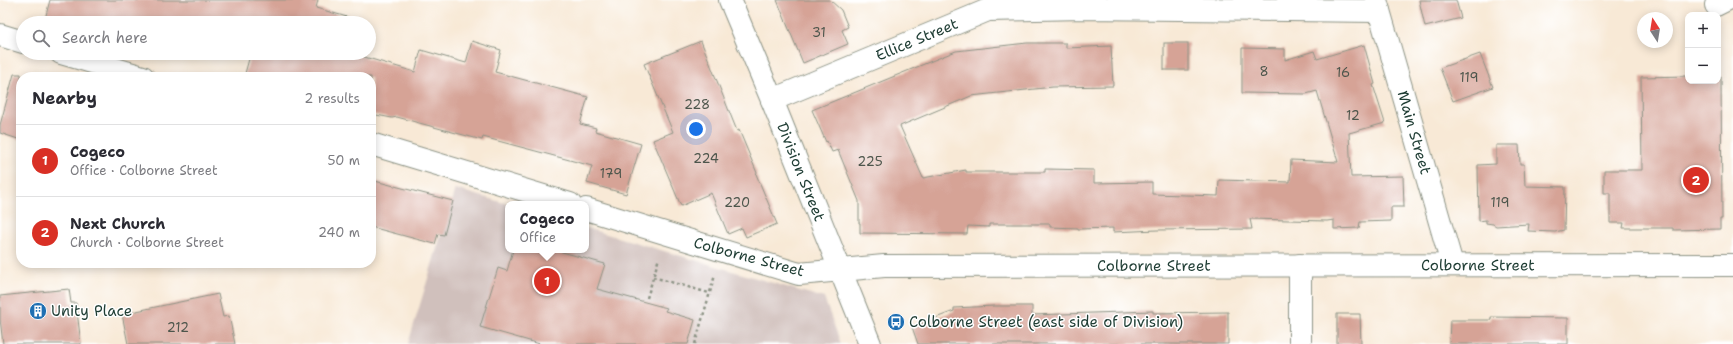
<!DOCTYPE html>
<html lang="en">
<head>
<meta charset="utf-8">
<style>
  :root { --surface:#fff; --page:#f7f7f7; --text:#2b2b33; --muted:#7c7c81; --line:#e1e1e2; --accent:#d93025 }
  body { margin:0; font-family:"Shantell Sans",sans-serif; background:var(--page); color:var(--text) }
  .controls { position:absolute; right:12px; top:12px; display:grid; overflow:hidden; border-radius:8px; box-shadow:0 2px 10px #0003 }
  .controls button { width:36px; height:36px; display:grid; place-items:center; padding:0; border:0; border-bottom:1px solid var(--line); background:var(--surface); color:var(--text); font:20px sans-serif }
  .compass { position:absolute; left:1637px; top:12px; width:36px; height:36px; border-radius:50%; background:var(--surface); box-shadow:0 2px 10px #0003; rotate:348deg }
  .you { position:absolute; left:696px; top:129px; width:14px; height:14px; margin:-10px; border:3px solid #fff; border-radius:50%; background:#1a73e8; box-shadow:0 0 0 6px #1a73e833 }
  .badge { display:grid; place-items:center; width:26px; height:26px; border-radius:50%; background:var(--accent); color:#fff; font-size:13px; font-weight:700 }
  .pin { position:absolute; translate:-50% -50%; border:2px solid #fff; box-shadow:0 1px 4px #0006 }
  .popup { position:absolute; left:505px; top:201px; width:84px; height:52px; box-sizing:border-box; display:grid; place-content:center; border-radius:8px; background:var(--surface); filter:drop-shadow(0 1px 3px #0005); font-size:13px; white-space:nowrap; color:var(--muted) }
  .popup b { font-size:15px; color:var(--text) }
  .popup::after { content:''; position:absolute; left:50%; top:100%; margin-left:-8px; border:8px solid transparent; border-top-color:var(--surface) }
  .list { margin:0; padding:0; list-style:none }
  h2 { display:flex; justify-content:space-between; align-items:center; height:52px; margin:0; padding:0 16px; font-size:17px }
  h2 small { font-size:13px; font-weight:400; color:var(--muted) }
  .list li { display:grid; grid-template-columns:26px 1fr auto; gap:12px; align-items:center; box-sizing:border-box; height:72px; padding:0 16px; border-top:1px solid var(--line) }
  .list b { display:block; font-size:15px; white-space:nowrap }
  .list p { margin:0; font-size:13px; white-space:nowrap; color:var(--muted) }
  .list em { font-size:13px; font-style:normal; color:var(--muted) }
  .icon { flex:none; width:22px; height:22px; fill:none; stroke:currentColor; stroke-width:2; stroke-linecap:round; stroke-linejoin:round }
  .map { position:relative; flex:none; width:1733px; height:344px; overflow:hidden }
  .search { position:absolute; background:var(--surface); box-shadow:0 2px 10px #0003; left:16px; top:16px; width:360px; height:44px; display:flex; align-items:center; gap:10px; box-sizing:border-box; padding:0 14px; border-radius:22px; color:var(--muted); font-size:15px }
  .panel { position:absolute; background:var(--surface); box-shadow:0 2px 10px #0003; left:16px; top:72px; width:360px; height:196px; border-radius:16px }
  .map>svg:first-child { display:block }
  .industrial { fill:#d0c0bc }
  .building { fill:#d6a396 }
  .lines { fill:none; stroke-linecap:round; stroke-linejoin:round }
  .minor-casing { stroke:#8c9385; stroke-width:24 }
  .major-casing { stroke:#8c9385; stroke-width:24 }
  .path { stroke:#8c9385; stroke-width:2.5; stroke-dasharray:3 3; stroke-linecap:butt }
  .minor { stroke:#fff; stroke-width:22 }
  .major { stroke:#fff; stroke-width:22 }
  .labels { text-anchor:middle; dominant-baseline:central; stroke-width:3; stroke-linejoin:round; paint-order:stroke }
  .number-label { font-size:13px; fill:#4d564c }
  .street-label { font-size:15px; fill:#1f3d34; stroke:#fff }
  .poi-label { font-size:15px; fill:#1f3d34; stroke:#fff; text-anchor:start }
</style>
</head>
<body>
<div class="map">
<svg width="1733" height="344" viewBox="0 0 1733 344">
  <rect width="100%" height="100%" fill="#fff"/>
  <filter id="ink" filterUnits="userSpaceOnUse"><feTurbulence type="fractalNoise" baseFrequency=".025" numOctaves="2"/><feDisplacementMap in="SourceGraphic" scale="8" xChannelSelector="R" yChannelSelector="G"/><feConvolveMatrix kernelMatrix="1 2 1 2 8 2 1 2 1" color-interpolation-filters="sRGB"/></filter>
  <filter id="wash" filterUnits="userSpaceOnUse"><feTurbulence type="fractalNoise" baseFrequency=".012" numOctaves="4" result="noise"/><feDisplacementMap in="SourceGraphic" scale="16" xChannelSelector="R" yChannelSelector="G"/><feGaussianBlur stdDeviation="0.9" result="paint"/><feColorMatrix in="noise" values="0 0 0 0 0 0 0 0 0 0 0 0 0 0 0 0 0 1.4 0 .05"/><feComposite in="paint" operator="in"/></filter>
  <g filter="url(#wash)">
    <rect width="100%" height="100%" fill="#f8e9d6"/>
    <!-- industrial -->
    <path class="industrial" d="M455 189 508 204V250H586V228L824 298 841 344H408Z"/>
    <g id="blocks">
      <!-- building -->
      <g class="building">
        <path d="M50 0H318L316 8 361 21 360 23H44Z"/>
        <path d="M777 0H830L841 10 848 27 842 30 848 44 803 63Z"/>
        <path d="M1419 0H1456L1461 18 1425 27Z"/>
        <path d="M472 41 501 50 495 72 588 97 580 124 596 128 595 131 641 144 626 194 587 183 592 166 483 137 482 140 397 117 392 118 371 114V77H244L249 59 228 53H351L415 72 421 50 466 63Z"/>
        <path d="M701 41 737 131 739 130 757 173 756 174 777 224 746 237 742 228 728 234 711 193 681 206 653 140 673 132 644 64Z"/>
        <path d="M1027 43H1066V48L1111 46 1113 86 1053 87 971 96 900 126 923 178 966 170V172H1045V169L1094 170V183L1152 182V194L1218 196 1219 180 1290 182 1291 160 1338 162 1317 91 1306 94 1242 93V48L1285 49V60L1314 51 1317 59 1364 45 1375 84 1373 85 1385 123 1349 133 1351 177 1403 176 1404 207H1391V221L1360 222 1359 228 1334 229V220L1327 221 1250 219 1252 229 1157 230 1113 232V228L1078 229V228L1050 227V224H989V227L968 226 967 234 860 233V223H859V201L838 150 832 152 827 141 826 142 812 110 956 51Z"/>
        <rect x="1164" y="43" width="24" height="27"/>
        <path d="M1480 54 1493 87 1453 101 1440 68Z"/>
        <path d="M14 74H21V140L0 133V125Z"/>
        <path d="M1688 76V81H1718V76H1721L1722 219H1720V229L1673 230V228H1623L1624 223H1610V193H1604V170H1642L1641 77Z"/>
        <path d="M1496 145H1519L1520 164H1524L1525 186 1565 187 1564 230 1555 232 1528 231 1529 224 1496 226 1493 224 1486 223V220L1479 221 1478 165 1496 164Z"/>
        <path d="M371 180 453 201 444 235 438 234 435 244 371 227Z"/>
        <path d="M513 250H555L605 264 597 289 667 308 665 311 695 320 688 344H540L480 327 498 268 507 271Z"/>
        <path d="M69 289 71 303H76L81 344H3L0 319V296Z"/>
        <path d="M218 294 223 317 229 316 235 344H128L122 314Z"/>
        <path d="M994 306H1032V315L1153 311V313L1228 312V344H918L912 327 954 311V308Z"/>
        <path d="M1337 314H1360L1361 344H1337Z"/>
        <path d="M1491 317 1568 318V344H1449L1450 320H1491Z"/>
      </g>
    </g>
  </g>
  <g filter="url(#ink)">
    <use href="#blocks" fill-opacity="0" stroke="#8c9385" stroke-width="1"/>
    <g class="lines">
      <defs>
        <g id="minor">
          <path id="s1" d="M1376 0 1452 264"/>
          <path d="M1716 5 1726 0"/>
          <path d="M0 35 23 42"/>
          <path d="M61 53 143 77"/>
          <path id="s2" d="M772 100 988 10 1084 8 1379 11"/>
          <path d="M371 144 570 204"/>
          <path id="s3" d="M586 209 799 274 884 266 1733 265"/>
          <path d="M1300 344V265"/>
        </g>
        <g id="major">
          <path id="s4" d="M730 0 772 100 870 344"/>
        </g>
      </defs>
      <!-- minor casing -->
      <use href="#minor" class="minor-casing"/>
      <!-- major casing -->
      <use href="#major" class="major-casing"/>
      <!-- path -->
      <g class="path">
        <path d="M653 277 709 293"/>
        <path d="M647 298 659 258"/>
        <path d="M695 344 715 275"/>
      </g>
      <!-- minor -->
      <use href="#minor" class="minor"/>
      <!-- major -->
      <use href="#major" class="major"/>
    </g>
  </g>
  <!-- icons -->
  <defs>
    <symbol id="building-disc" viewBox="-11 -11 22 22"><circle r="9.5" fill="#1f6fb2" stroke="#fff"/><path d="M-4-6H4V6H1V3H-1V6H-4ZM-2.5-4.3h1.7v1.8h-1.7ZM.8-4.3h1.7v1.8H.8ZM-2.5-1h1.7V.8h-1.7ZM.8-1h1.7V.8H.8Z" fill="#fff"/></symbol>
    <symbol id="bus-disc" viewBox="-11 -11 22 22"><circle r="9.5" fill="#1f6fb2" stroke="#fff"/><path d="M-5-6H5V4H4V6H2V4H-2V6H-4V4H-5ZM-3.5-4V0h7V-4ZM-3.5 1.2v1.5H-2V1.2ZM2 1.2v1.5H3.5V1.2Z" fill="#fff"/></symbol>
  </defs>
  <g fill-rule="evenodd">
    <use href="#building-disc" x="28" y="301" width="20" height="20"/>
    <use href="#bus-disc" x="886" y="312" width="20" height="20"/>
  </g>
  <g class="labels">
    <!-- number labels -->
    <g class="number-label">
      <text x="819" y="32">31</text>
      <text x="1264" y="71">8</text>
      <text x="1343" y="72">16</text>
      <text x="1469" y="77">119</text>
      <text x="697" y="104">228</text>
      <text x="1353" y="115">12</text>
      <text x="706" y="158">224</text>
      <text x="870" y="161">225</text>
      <text x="611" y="173">179</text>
      <text x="737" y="202">220</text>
      <text x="1500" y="202">119</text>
      <text x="178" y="327">212</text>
    </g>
    <!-- street labels -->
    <g class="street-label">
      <text stroke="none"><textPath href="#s2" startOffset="157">Ellice Street</textPath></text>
      <text stroke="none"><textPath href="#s1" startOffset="138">Main Street</textPath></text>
      <text stroke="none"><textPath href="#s4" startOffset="186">Division Street</textPath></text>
      <text transform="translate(749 257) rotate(15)">Colborne Street</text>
      <text stroke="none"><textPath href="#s3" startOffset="902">Colborne Street</textPath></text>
      <text stroke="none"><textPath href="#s3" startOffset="578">Colborne Street</textPath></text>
    </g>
    <!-- poi labels -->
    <g class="poi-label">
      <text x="51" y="311">Unity Place</text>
      <text x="909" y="322">Colborne Street (east side of Division)</text>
    </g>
  </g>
</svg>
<div class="controls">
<button>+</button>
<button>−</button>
</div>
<svg class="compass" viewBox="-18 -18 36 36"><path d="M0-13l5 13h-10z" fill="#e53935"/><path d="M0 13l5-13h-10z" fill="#7c7c81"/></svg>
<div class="you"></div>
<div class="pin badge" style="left:547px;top:281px">1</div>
<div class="popup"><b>Cogeco</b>Office</div>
<div class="pin badge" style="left:1696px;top:180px">2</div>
<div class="search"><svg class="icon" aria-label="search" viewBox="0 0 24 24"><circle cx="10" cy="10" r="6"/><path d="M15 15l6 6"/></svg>Search here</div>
<section class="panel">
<h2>Nearby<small>2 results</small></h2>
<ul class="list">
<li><span class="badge">1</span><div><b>Cogeco</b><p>Office · Colborne Street</p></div><em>50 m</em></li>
<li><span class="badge">2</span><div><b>Next Church</b><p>Church · Colborne Street</p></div><em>240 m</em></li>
</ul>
</section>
</div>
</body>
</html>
